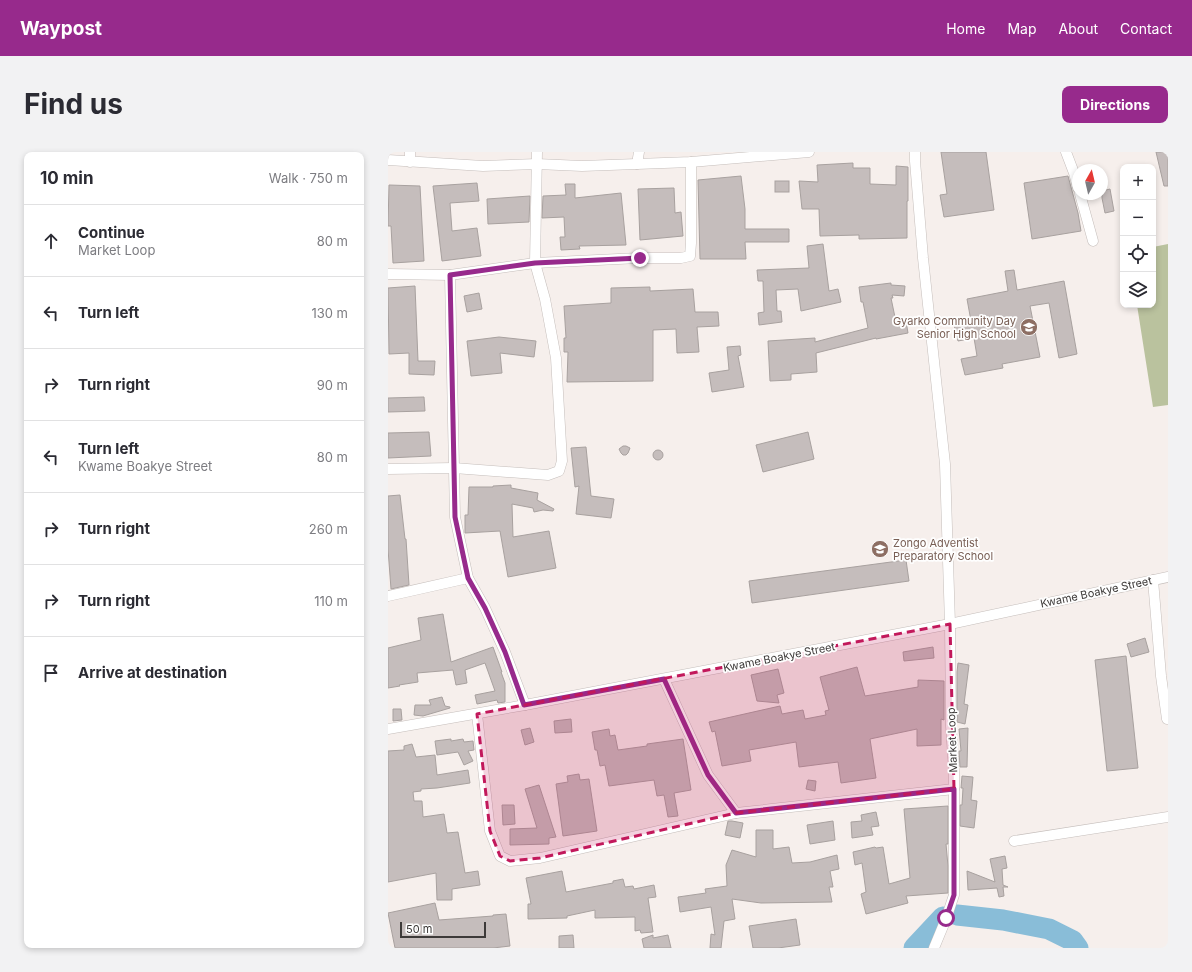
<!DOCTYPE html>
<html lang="en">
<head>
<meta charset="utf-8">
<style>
  :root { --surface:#fff; --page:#f2f2f3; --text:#2b2b33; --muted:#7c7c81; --line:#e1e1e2; --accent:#972a8c }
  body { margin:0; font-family:Inter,sans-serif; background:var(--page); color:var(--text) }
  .controls { position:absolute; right:12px; top:12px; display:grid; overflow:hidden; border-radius:8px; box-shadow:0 2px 6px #0003 }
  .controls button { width:36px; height:36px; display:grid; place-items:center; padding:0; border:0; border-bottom:1px solid var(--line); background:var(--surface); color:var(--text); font:20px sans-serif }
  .compass { position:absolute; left:684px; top:12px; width:36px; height:36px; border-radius:50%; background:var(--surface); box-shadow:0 2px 6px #0003; rotate:8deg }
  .scale { position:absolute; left:12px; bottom:10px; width:86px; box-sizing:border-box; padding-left:4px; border:2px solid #3d3a39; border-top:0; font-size:11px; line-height:14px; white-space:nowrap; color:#3d3a39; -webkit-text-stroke:3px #fefefe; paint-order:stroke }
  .stop { position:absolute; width:12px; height:12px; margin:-9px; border:3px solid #972a8c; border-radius:50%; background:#fff }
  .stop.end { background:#972a8c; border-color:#fff; box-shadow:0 1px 4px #0008 }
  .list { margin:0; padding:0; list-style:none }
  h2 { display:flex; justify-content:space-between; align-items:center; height:52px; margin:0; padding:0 16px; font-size:17px }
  h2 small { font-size:13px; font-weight:400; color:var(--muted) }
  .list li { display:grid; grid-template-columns:26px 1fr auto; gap:12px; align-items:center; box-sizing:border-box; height:72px; padding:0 16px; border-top:1px solid var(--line) }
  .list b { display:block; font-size:15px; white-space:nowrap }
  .list p { margin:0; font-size:13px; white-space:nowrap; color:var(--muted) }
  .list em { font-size:13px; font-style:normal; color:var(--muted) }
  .icon { flex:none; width:22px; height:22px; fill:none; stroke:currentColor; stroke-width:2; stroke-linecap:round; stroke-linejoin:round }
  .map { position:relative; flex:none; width:780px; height:796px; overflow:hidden; border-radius:8px }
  header { display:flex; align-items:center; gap:24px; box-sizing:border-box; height:56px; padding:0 20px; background:var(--accent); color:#fff }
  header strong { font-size:19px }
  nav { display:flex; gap:22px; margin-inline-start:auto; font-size:14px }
  .intro { display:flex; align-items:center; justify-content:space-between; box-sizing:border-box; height:96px; padding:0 24px }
  h1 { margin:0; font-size:28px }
  .button { padding:10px 18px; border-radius:8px; background:var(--accent); color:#fff; font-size:14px; font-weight:700 }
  main { display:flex; gap:24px; padding:0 24px }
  aside { flex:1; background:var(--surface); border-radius:8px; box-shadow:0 2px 6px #0003 }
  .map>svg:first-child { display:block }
  .green { fill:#bac29e }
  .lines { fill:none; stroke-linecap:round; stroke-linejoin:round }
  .river { stroke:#89bdd8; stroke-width:21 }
  .building { fill:#c5bdbc; stroke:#a8a19f }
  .street-casing { stroke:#c5bebb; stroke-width:11 }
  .street { stroke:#fff; stroke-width:10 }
  .route { stroke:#972a8c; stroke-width:5 }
  .marked { fill:#c2185b; fill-opacity:0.2; stroke:#c2185b; stroke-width:3; stroke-dasharray:8 5; stroke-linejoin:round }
  .labels { text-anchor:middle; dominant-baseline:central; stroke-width:3.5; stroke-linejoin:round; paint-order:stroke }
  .education-label { font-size:11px; fill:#785e54; stroke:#fefefe; text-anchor:end }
  .street-label { font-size:11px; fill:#3d3a39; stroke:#fefefe }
</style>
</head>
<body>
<header>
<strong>Waypost</strong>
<nav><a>Home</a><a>Map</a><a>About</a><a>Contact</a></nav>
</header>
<div class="intro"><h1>Find us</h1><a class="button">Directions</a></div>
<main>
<aside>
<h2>10 min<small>Walk · 750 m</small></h2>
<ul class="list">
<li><svg class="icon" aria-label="ahead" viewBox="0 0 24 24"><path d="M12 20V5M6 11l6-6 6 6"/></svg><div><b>Continue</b><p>Market Loop</p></div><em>80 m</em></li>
<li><svg class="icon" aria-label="left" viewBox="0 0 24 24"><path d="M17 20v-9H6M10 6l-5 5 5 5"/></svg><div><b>Turn left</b></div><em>130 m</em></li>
<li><svg class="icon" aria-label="right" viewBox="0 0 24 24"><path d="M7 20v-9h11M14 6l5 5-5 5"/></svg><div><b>Turn right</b></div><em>90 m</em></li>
<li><svg class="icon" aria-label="left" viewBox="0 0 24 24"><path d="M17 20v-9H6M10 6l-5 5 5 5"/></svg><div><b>Turn left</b><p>Kwame Boakye Street</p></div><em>80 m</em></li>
<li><svg class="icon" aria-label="right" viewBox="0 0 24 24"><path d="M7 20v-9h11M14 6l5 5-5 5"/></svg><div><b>Turn right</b></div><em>260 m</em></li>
<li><svg class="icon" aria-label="right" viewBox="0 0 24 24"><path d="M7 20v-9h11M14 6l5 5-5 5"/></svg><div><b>Turn right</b></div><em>110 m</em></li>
<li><svg class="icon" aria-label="arrive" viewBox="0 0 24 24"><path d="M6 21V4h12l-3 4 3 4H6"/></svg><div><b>Arrive at destination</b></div></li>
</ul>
</aside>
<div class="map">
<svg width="780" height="796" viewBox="0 0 780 796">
  <rect width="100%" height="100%" fill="#f6efec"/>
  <!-- green -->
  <path class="green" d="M780 92V253L765 255 749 153H765V95Z"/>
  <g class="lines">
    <!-- river -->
    <g class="river">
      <path d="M569 763 615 768 661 777 685 789 690 796"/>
      <path d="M526 796 555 765"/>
    </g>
  </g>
  <!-- building -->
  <g class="building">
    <path d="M553 0H598L606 58 556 65 552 43 559 42Z"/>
    <path d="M768 0H780V34H776Z"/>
    <path d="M465 11V16H482V32L508 33V14L520 15V49H519V86L471 87V83L432 84 431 57H414L411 29 430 30 429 13Z"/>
    <path d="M353 24 357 57V77H401V90H357L358 107H312L310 28Z"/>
    <path d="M680 24 690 61 693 79 644 87 636 31Z"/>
    <rect x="387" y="29" width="14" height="11"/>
    <path d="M89 31 91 49 62 51 64 79 89 76 93 104 54 109 45 34Z"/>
    <path d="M177 32H187V46L233 41 238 93 191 94 192 97 173 98 172 85H177L176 65 154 66 155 44 178 43Z"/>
    <path d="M1 33 32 34 36 109 5 111 3 74H0Z"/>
    <path d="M286 36 287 61 293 60 295 84 252 88 250 37Z"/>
    <path d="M722 37 726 59 717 61 714 46V39Z"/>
    <path d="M142 44 141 70 100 72 99 47Z"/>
    <path d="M435 92 441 139 450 137 453 150 413 159 410 137 388 138 389 159H393L394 170 371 173 370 161 376 160 375 129H370L369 118 421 116 419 94Z"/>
    <path d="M626 118 629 138 676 129 689 202 671 206 661 151 642 154 652 205 614 212 615 216 577 223 573 207 589 204 586 186 570 189 566 173 583 169 579 147 620 139 617 119Z"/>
    <path d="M503 131V133L517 134 516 144 504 143 505 146H503L508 170 518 169 520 181 488 187V186L428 201 429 220 403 222V228L382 229 380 189 427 186V190L480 176 475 150H473L471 135Z"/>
    <path d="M27 134 30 209H47L46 223 21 222V201L1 202 0 136Z"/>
    <path d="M262 135V139L305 137 307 160H330L331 174 309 175 311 200 289 201 288 177 265 178V229L179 230 180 200H176V186H178L176 154 223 151V136Z"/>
    <path d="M91 141 94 157 79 160 76 144Z"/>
    <path d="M111 185 148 189 146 205 112 201 114 221 83 224 79 189Z"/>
    <path d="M352 194 353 203 350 204 356 235 324 240 321 221 341 218 339 195Z"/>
    <path d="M36 245 37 259 0 260V246Z"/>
    <path d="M41 280 43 304 0 306V281Z"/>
    <path d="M420 280 426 307 375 320 368 293Z"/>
    <path d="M235 294H238L242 296 240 301 238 303H235L233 301 231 297Z"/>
    <path d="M198 295 203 344 226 347 223 366 188 362 191 334 187 335 183 296Z"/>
    <circle cx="270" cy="303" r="5"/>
    <path d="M123 333V336L150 341 149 348 166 357 165 359 155 358 146 360 145 356 124 352 125 385 161 379 168 416 120 425 112 379 77 381V363H80L81 335H105V334Z"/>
    <path d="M12 343 17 387H18L21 433 3 437 0 397V344Z"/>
    <path d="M518 408 521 429 364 451 361 429Z"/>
    <path d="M55 462 63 510 105 495 114 520H113L117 531V550L110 551 109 548 89 552 87 543 107 539 97 511 77 518 79 531 68 533 65 518 29 521 30 530 11 533 12 534 0 536V496L33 488 30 466Z"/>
    <path d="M757 486 761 500 743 505 739 492Z"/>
    <path d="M545 495 546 506 516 509 515 500Z"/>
    <path d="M738 504 750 616 719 619 707 508Z"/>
    <path d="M570 511 581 513 576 552 580 553 577 572 569 570V520Z"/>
    <path d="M469 515 477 544 530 535V528L556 529V568L553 567V593L529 594V577L482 587 488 626 453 631 450 610 411 615 408 590 361 598 363 609 334 614 327 579 324 580 321 570 392 554 394 562 415 558 417 567 438 563 437 559 441 558 432 525Z"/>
    <path d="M390 517 396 541 389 543 391 551 369 549 363 523Z"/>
    <path d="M54 545 57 554 62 555V556L35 564 26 563 27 553H43L41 548Z"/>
    <path d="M5 557H13L14 568 5 569Z"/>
    <path d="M183 567 184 580 167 581 166 569Z"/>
    <path d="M142 576 146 590 137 593 133 578Z"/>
    <path d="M580 576 579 615H572L571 599H573L571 577Z"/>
    <path d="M221 577 222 584 227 583 230 598 259 594V592L295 587 303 638 286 641 290 664 280 665 276 643 269 644 266 628 221 634 217 613 212 614 209 598H207L204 580Z"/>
    <path d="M63 587V589L75 587 76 590 85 589 86 598 80 599 85 609 76 613 70 600 49 603 47 589Z"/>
    <path d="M24 592 28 605 47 603 49 623 80 618 82 631 49 636 33 637V639L25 640 26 649H34L35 665 56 662 59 681 70 680 77 721 90 719 92 733 64 737V748H49L48 721 0 730V599L16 598V594Z"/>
    <path d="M191 622 192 628 201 627 209 679 175 684 168 632 180 630 179 624Z"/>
    <path d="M574 624 585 625 583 648 589 649 586 676 572 674V653H574L575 636H573Z"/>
    <path d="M420 628 428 629 427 639 418 637Z"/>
    <path d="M151 633 168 685 161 686V692L122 693V677L149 676 137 637Z"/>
    <path d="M114 653H126L127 672 115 673Z"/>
    <path d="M560 654V692H558L560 714V741L518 744 520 751 478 762 473 742 478 740 474 711 467 713 465 700 487 695 488 696 495 695 501 732 522 726 516 657Z"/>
    <path d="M488 660 491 674 483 675 485 683 464 686 463 670 474 669 473 663Z"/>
    <path d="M340 669H344L355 671 352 686 337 683Z"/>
    <path d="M445 669 447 688 422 692 419 673Z"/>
    <path d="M368 678H385V697L401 695 404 711 422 710 449 703 451 717 442 719 445 735H441L444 750 373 751 344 747 347 767 336 769 333 796H322L323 782 327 783 323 755 292 760 290 745 318 741 317 737 339 734 338 713 344 698 368 705Z"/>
    <path d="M617 704 619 716 614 717 615 733 620 735H615L616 744 611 745 609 736 580 738 579 719 607 730 602 707Z"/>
    <path d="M174 719 178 740 225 731V729L235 727 237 735 245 734 246 737 266 733 268 745 260 746 265 780 253 781 252 778 247 779V765L207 766V758L179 764V766L140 767V752H143L138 726Z"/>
    <path d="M47 751 51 768 105 764V763L118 762 122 794 105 796H7L0 761Z"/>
    <path d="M408 767 412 793 390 796H365L361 774Z"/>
    <path d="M185 783 186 796H171V784Z"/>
    <path d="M265 783V786L280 783 283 796H256L254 787Z"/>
  </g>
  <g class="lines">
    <defs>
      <g id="street">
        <path d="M527 0V9L535 106 557 312 562 472 563 574 566 620V743L558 767 546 796"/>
        <path d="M678 0 686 21 690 36"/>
        <path d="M0 8 95 14 149 12 194 14 303 10 421 0"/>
        <path d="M22 10V0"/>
        <path d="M249 12 251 0"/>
        <path d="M692 42 705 89"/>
        <path d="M0 122 62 123 147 111 251 106H293L302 104 303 91V10"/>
        <path d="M62 123 67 365 80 426 97 456 117 500 137 553"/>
        <path d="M0 317 66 316 160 323 171 319 174 309 168 206 157 147 147 111 149 0"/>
        <path d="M765 428 773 524 779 567"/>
        <path d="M0 444 80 426"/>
        <path d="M276 527 320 623 348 661 566 637"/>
        <path d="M89 562 102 679 112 704 122 709 152 706 348 661"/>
        <path d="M0 577 137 553 562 472 780 425"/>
        <path d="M626 689 780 665"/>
      </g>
    </defs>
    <!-- street casing -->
    <use href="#street" class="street-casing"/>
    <!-- street -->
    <use href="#street" class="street"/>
  </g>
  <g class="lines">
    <!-- route -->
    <path class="route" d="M252 106 147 111 62 123 67 365 80 426 97 456 117 500 136 553 276 527 320 623 348 661 566 637V743L558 766"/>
  </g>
  <!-- marked area -->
  <path class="marked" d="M562 472 566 637 348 661 152 706 122 709 112 704 102 679 89 562Z"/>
  <!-- icons -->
  <defs>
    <symbol id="school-disc" viewBox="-11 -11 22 22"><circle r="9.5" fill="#8d6e63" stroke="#fefefe"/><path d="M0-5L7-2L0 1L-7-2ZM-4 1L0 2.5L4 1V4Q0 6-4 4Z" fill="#fff"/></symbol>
  </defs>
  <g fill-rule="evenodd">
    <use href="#school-disc" x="631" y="165" width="20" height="20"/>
    <use href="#school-disc" x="482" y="387" width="20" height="20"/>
  </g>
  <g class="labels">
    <!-- education labels -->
    <g class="education-label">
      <text x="628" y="169">Gyarko Community Day<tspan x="628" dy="13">Senior High School</tspan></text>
      <text x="505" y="391" text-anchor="start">Zongo Adventist<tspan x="505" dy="13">Preparatory School</tspan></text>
    </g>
    <!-- street labels -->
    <g class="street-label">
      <text transform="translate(708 440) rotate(-12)">Kwame Boakye Street</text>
      <text transform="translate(391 505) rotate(-11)">Kwame Boakye Street</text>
      <text transform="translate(564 588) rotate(-92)">Market Loop</text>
    </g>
  </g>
</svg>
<div class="controls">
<button>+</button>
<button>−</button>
<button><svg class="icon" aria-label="locate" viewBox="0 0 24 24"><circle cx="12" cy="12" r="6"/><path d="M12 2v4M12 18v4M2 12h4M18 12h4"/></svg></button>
<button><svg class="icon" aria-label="layers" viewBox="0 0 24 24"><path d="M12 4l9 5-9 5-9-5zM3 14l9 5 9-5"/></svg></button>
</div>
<svg class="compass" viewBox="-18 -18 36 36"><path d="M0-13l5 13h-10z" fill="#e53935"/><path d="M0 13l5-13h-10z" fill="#7c7c81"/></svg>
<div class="scale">50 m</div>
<div class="stop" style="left:558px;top:766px"></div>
<div class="stop end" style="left:252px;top:106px"></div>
</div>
</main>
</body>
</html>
